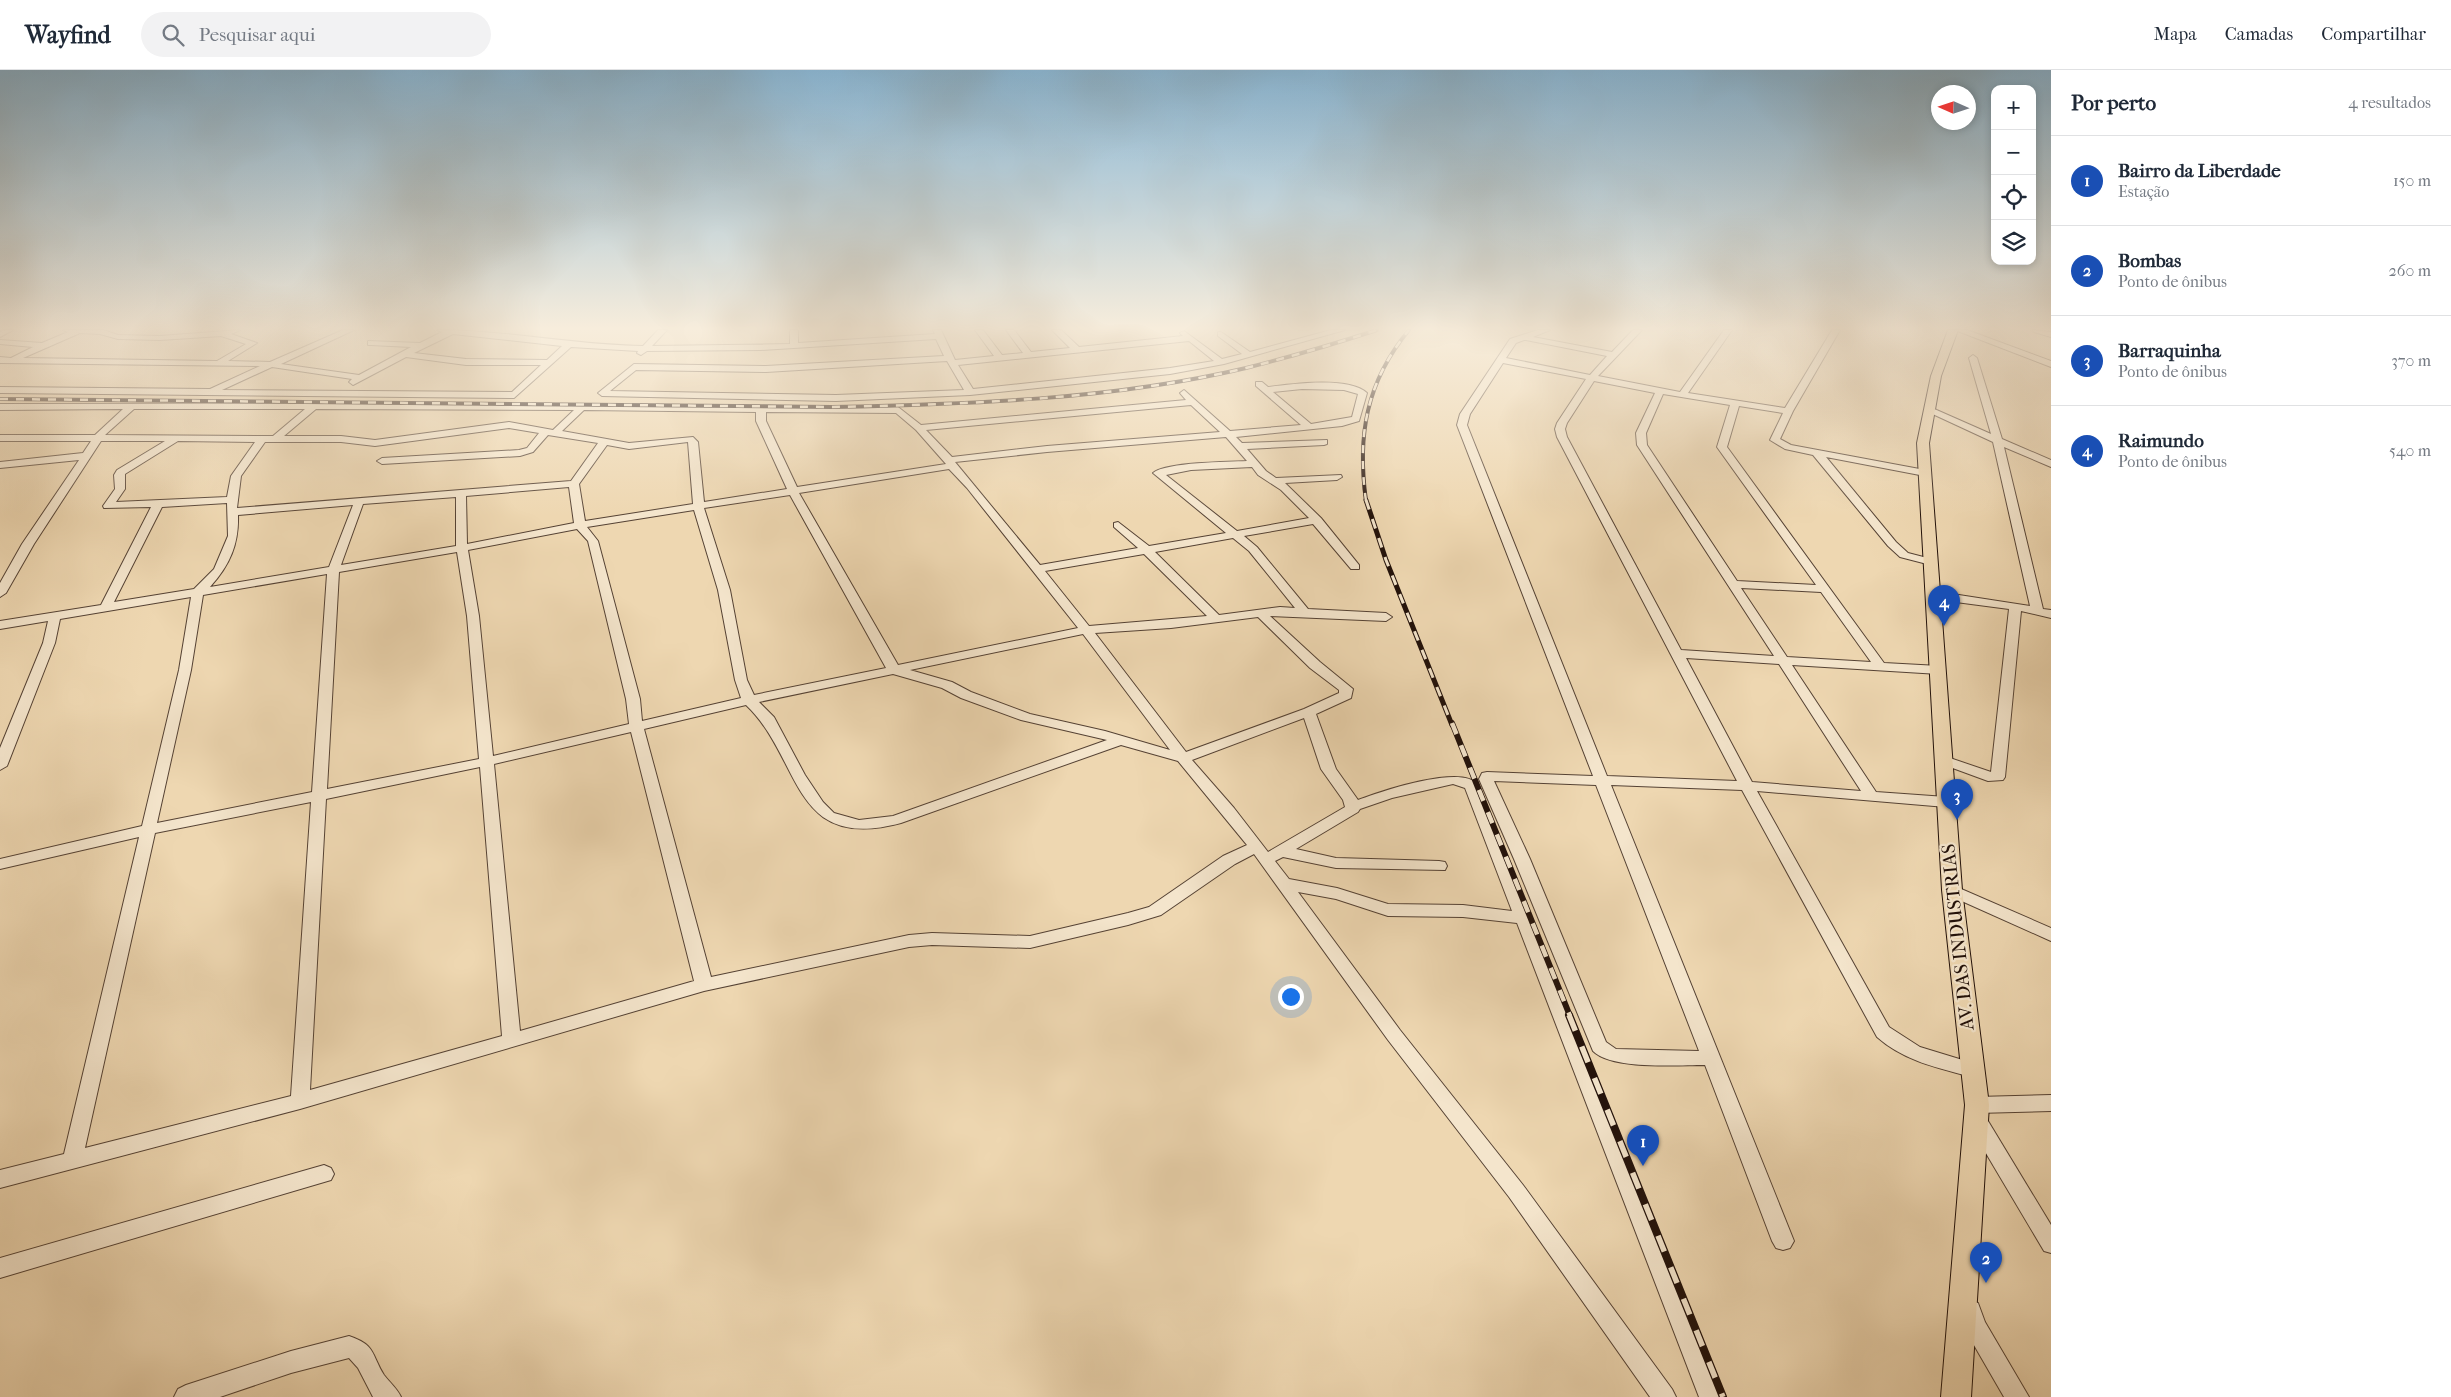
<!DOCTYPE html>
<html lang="pt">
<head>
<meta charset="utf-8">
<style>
  :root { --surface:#fff; --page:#f2f2f3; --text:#1f2937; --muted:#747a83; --line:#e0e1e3; --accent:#8f2418 }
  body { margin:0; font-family:"IM FELL French Canon",serif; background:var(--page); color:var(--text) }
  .controls { position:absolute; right:15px; top:15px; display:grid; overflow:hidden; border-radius:10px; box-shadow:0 2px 8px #0003 }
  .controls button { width:45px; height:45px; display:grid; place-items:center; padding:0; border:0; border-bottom:1px solid var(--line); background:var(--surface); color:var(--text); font:25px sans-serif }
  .compass { position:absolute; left:1931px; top:15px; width:45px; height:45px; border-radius:50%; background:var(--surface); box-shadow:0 2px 8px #0003; rotate:273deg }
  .you { position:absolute; left:1290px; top:926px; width:18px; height:18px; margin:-12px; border:4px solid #fff; border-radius:50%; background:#1a73e8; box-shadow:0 0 0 8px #1a73e833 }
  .badge { display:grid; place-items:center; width:32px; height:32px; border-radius:50%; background:var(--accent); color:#fff; font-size:16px; font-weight:700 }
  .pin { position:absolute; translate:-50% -41px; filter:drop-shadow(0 1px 2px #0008) }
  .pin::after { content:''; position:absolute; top:26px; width:18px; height:15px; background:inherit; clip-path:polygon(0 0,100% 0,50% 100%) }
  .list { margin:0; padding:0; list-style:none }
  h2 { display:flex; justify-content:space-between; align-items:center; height:65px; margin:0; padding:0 20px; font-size:21px }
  h2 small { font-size:16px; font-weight:400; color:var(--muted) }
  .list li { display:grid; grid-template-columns:32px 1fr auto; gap:15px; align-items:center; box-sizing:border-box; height:90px; padding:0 20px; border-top:1px solid var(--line) }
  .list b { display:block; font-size:19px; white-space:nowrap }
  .list p { margin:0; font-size:16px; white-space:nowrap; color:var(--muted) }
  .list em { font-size:16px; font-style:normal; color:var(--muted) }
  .icon { flex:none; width:28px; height:28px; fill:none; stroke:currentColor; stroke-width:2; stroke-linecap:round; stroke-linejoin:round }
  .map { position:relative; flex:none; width:2051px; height:1327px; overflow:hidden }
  header { display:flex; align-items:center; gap:30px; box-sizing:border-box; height:70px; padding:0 25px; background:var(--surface); border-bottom:1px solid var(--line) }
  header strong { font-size:24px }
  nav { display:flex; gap:28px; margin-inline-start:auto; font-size:18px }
  .search { width:350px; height:45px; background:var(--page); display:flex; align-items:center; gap:12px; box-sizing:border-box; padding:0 18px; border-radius:28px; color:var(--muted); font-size:19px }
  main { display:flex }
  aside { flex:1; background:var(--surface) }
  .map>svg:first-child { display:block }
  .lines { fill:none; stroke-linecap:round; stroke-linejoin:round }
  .minor-casing { stroke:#554234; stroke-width:2 }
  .major-casing { stroke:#22110a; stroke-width:2 }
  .minor { fill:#f4e5cc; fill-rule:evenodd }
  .major { fill:#eed7b1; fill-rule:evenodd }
  .rail-far3-casing { stroke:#22110a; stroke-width:4 }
  .rail-far2-casing { stroke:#22110a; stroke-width:5 }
  .rail-far1-casing { stroke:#22110a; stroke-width:6 }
  .rail-casing { stroke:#22110a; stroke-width:8 }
  .rail-far3 { stroke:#f4e5cc; stroke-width:2.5; stroke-dasharray:8; stroke-linecap:butt }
  .rail-far2 { stroke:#f4e5cc; stroke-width:3; stroke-dasharray:10; stroke-linecap:butt }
  .rail-far1 { stroke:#f4e5cc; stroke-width:4.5; stroke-dasharray:12; stroke-linecap:butt }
  .rail { stroke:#f4e5cc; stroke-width:5.5; stroke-dasharray:17; stroke-linecap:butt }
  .labels { text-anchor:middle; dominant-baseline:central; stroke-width:4.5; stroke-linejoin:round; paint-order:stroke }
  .street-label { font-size:19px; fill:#22110a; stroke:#f4e5cc }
</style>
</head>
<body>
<header>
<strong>Wayfind</strong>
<div class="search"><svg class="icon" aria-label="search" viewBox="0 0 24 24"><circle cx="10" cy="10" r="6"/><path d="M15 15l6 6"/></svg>Pesquisar aqui</div>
<nav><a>Mapa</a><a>Camadas</a><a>Compartilhar</a></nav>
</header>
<main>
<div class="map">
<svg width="2051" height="1327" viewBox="0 0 2051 1327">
  <rect width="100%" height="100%" fill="#eed7b1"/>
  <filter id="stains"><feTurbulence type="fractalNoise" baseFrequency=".004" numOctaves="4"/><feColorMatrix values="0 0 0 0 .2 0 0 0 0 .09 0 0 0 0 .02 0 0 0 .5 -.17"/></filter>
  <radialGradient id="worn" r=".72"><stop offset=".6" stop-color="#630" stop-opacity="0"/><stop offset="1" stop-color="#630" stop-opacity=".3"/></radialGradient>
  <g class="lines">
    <defs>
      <g id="minor">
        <path d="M3 260H13L0 267V262Z"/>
        <path d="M63 260H103L118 265 160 266 240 260 231 264 257 273 228 291 270 292 343 260H354L281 294 359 305 411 277 371 275H368V271L420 273 442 262 437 260C506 260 574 275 643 276L658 260H667L652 276 790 274V260H798V273L935 264 933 260H941L955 290 994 286 975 260H983L1002 285 1023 283 1006 260H1014L1031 282 1070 278 1052 260H1061L1079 277 1183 266 1180 263 1184 261 1222 289 1242 284 1218 266V262H1221L1250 282 1331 260H1345L1224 294 1170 304 970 325 836 331 602 326 598 323 634 294 766 296 944 286 936 269 761 280 647 281 641 285 637 283 638 281 571 277 514 328 0 323V317L210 319 260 296 0 293V287L11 288 33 277 0 274V270L42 273 68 262ZM80 263 100 264 118 269 160 270 221 266 246 274 217 291 23 288ZM453 264 562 276 547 290 466 289 414 283ZM1189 271 1214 291 1170 298 973 319 958 295ZM406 287 466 295H541L512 322 222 320 272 297 352 309 349 312 353 315ZM947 291 964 320 836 325 610 321 636 300 766 302Z"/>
        <path d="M1538 260H1550L1533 267 1612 282 1633 260H1642L1598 306 1680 322 1724 260H1732L1688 323 1785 338 1832 260H1840L1793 341 1780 369 1791 375 1925 400 1930 403 1925 406 1826 387 1896 472 1908 483 1935 490V494L1931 495 1900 487 1888 476 1813 385 1785 379 1770 370 1783 343 1739 336 1727 377 1884 593 1939 596 1945 600 1939 604 1792 595 1876 722 1946 727 1951 729 1953 732 1951 735 1946 737 1757 721 1889 957 1920 977 1979 995 1981 1000 1979 1005 1972 1007C1938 998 1904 991 1877 967L1742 720 1611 715 1794 1171 1790 1178 1783 1180 1776 1178 1772 1171 1705 995C1677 995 1612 1000 1593 981L1514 789 1479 709 1482 703 1487 702 1593 706 1457 355 1460 344 1510 269ZM1524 270H1526L1607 286 1590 305 1506 288 1516 273ZM1503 293 1586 309 1557 353 1555 359 1557 367 1737 711 1607 706 1467 355 1470 344ZM1594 311 1655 323 1636 363 1637 375 1774 586 1681 580 1567 367 1565 359 1567 353ZM1663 324 1730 335 1717 377 1816 515 1737 511 1647 375 1646 363ZM1741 518 1821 522 1871 592 1787 587ZM1686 588 1779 594 1861 721 1752 712ZM1494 711 1596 715 1699 981 1616 979 1606 972 1530 789Z"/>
        <path d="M1955 260H1967L2051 291V297Z"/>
        <path d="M2033 260 2051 262V267L2034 262Z"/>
        <path d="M1973 285 1977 288 2002 369 2051 390V397L2004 377 2043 539 2051 540V548L2021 541 2005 707 2003 710 1988 711 1939 693 1937 690 1944 686 1991 702 2009 539 1933 529 1927 525 1933 521 2030 536 1993 372 1924 340 1932 338 1991 364 1969 288Z"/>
        <path d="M1256 312H1262L1268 317C1292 314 1349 306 1367 323L1359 351 1342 356 1236 367 1242 373 1327 370V374L1324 375 1247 379 1266 401 1276 408 1341 405 1342 407 1337 410 1285 413 1321 448 1359 495V499H1351L1313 454 1244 466 1257 477 1308 539 1386 543 1392 547 1386 551 1270 546 1320 592 1353 619 1351 628 1316 644 1336 699 1358 730C1379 722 1463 693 1478 715L1723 1327H1699L1517 853 1463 847 1388 846 1336 829 1298 822 1400 960 1523 1115 1672 1319 1676 1327H1650L1509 1127 1388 970 1254 784 1235 794 1161 845 1128 855 1030 878 932 875 909 877 704 921 300 1039 0 1118V1100L64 1084 139 767 0 799V789L142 756 179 600 191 527 60 549 55 573 7 696 0 700V678L43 573 48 551 0 559V551L101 535 151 437 104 438 103 436 115 419 114 405 117 400 165 371H101L34 474 6 523 0 527V513L22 474 79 390 0 398V392L83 383 91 371H0V365H95L123 339 0 340V334L421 333 898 337 921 355 1186 330 1180 323 1184 320 1230 361 1301 355 1256 316ZM1302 319 1344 320 1358 324 1352 347 1311 354 1273 322ZM1191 335 1220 362 1047 376 952 387 926 360ZM134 339H305L273 366 105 365ZM316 339 574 340 553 360 509 352 375 370 341 366H284ZM584 340 756 342V351L787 419 704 432 698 372 693 367 629 373 562 361ZM766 342 896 343 916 360 946 394 797 417 766 351ZM509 358 539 363 527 378 519 380 382 388 377 391 382 394 520 386 533 382 548 365 598 373 571 411 237 438 241 406 265 372H341L375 376ZM1226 367 1247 391C1228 392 1166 392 1153 403L1226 463 1149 476 1118 452 1114 453V457L1138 478 1040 495 955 392 1047 382ZM178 371 255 372 231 406 227 427 116 432 125 419V404ZM688 372 693 434 585 451 579 414 607 375 629 379ZM1252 397 1258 405 1281 420 1309 448 1237 461 1166 405 1191 400ZM949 399 967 418 1078 558 898 595 799 423ZM569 417 574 453 467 474 466 426ZM790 425 886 598 754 625 747 610 730 520 704 438ZM456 427V476L341 495 363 434ZM227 433 228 466 214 499 194 519 114 532 162 437ZM353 435 329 497 210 517C230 495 239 474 238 445ZM694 440 718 520 735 610 741 628 642 651 640 629 598 471 587 457ZM577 459 588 471 626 629 629 654 493 686 479 546 468 480ZM1233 468 1249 481 1295 538 1280 537 1219 545 1155 482ZM457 482 467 546 479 689 327 719 339 502ZM1144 484 1207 546 1089 556 1045 501ZM327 504 312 722 157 753 191 600 203 525ZM1258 547 1310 598 1339 620V623L1304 639 1186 682 1095 563 1171 558ZM1083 564 1170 680 1105 661 1030 644 971 622 952 612 910 600ZM893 604 942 618 961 628 1021 650 1107 670 893 746 859 750 834 743 823 732 805 705 774 647 759 632ZM746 635C803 689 790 783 901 753L1121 675 1178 691 1247 775 1223 786 1149 837 1128 843 1030 866 932 863 909 865 711 907 644 659ZM1304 648 1321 699 1343 730 1345 737 1268 782 1234 738 1192 690ZM631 662 694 911 520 961 494 694ZM480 697 502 966 310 1020 326 729ZM1453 714 1465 718 1512 841 1463 835 1388 834 1337 818 1289 809 1275 791 1283 787 1336 798 1445 800 1447 796 1445 792 1439 791 1336 788 1296 779 1358 742 1360 739 1392 728ZM311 732 291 1026 85 1078 155 763Z"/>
        <path d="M1952 815 2051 858V871L1946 824 1944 820 1946 816Z"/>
        <path d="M2051 1025V1041L1977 1043 1970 1040 1967 1035 1970 1030 1977 1027Z"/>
        <path d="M1978 1044 1985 1046 2051 1155V1183L2044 1181 1971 1058 1968 1052 1971 1046Z"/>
        <path d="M324 1095 331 1098 334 1104 331 1110 0 1208V1188Z"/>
        <path d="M1970 1230 1978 1233 1985 1252 2029 1327H2004L1967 1263 1959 1240 1962 1233Z"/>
        <path d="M349 1266C376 1275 371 1284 384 1305 390 1313 397 1318 401 1327H373L358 1298 349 1288 291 1303 220 1327H174L178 1319 186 1315 291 1281Z"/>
      </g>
      <path id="major" d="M1948 260H1958L1941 306 1929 373 1962 820 1989 1035 1971 1327H1941L1965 1035 1942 820 1917 373 1931 306Z"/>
    </defs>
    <!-- minor casing -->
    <use href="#minor" class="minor-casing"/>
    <!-- major casing -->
    <use href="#major" class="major-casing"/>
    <!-- minor -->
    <use href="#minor" class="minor"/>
    <!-- major -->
    <use href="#major" class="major"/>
    <defs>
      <g id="rail-far3">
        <path d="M0 329 832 337C970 334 1111 330 1246 298 1290 287 1334 274 1377 260"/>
        <path d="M1366 431C1357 366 1366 312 1409 260"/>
      </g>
      <path id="rail-far2" d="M1366 430 1386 490 1452 655"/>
      <path id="rail-far1" d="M1452 653 1570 946"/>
      <path id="rail" d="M1569 945 1723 1327"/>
    </defs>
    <!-- rail-far3 casing -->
    <use href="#rail-far3" class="rail-far3-casing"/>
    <!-- rail-far2 casing -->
    <use href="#rail-far2" class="rail-far2-casing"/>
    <!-- rail-far1 casing -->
    <use href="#rail-far1" class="rail-far1-casing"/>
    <!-- rail casing -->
    <use href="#rail" class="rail-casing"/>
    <!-- rail-far3 -->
    <use href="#rail-far3" class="rail-far3"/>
    <!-- rail-far2 -->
    <use href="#rail-far2" class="rail-far2"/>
    <!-- rail-far1 -->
    <use href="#rail-far1" class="rail-far1"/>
    <!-- rail -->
    <use href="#rail" class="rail"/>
  </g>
  <!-- sky -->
  <linearGradient id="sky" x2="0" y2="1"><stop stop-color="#89b6d4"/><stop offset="0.58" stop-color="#f7eddc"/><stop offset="1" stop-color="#f7eddc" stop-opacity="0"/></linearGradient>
  <rect width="2051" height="446" fill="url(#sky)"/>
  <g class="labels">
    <!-- street labels -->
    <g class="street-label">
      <text transform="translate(1958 867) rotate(-96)">AV. DAS INDUSTRIAS</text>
    </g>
  </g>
  <rect width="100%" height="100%" filter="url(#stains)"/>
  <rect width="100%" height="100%" fill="url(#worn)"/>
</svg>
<div class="controls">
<button>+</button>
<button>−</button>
<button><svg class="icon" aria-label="locate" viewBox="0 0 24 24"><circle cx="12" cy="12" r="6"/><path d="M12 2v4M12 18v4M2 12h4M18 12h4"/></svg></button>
<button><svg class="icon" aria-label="layers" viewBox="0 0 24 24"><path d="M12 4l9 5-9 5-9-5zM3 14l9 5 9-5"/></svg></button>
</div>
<svg class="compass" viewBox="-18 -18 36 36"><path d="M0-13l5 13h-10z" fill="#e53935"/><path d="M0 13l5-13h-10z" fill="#747a83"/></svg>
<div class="you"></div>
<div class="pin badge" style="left:1643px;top:1096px;background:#1a4fb4">1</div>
<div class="pin badge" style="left:1986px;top:1213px;background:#1a4fb4">2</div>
<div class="pin badge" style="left:1957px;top:750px;background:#1a4fb4">3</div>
<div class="pin badge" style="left:1944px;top:556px;background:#1a4fb4">4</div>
</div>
<aside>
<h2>Por perto<small>4 resultados</small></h2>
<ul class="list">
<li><span class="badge" style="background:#1a4fb4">1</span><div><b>Bairro da Liberdade</b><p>Estação</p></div><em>150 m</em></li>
<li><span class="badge" style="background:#1a4fb4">2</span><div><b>Bombas</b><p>Ponto de ônibus</p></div><em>260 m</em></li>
<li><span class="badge" style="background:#1a4fb4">3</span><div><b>Barraquinha</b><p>Ponto de ônibus</p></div><em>370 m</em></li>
<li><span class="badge" style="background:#1a4fb4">4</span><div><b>Raimundo</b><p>Ponto de ônibus</p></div><em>540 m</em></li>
</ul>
</aside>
</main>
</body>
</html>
